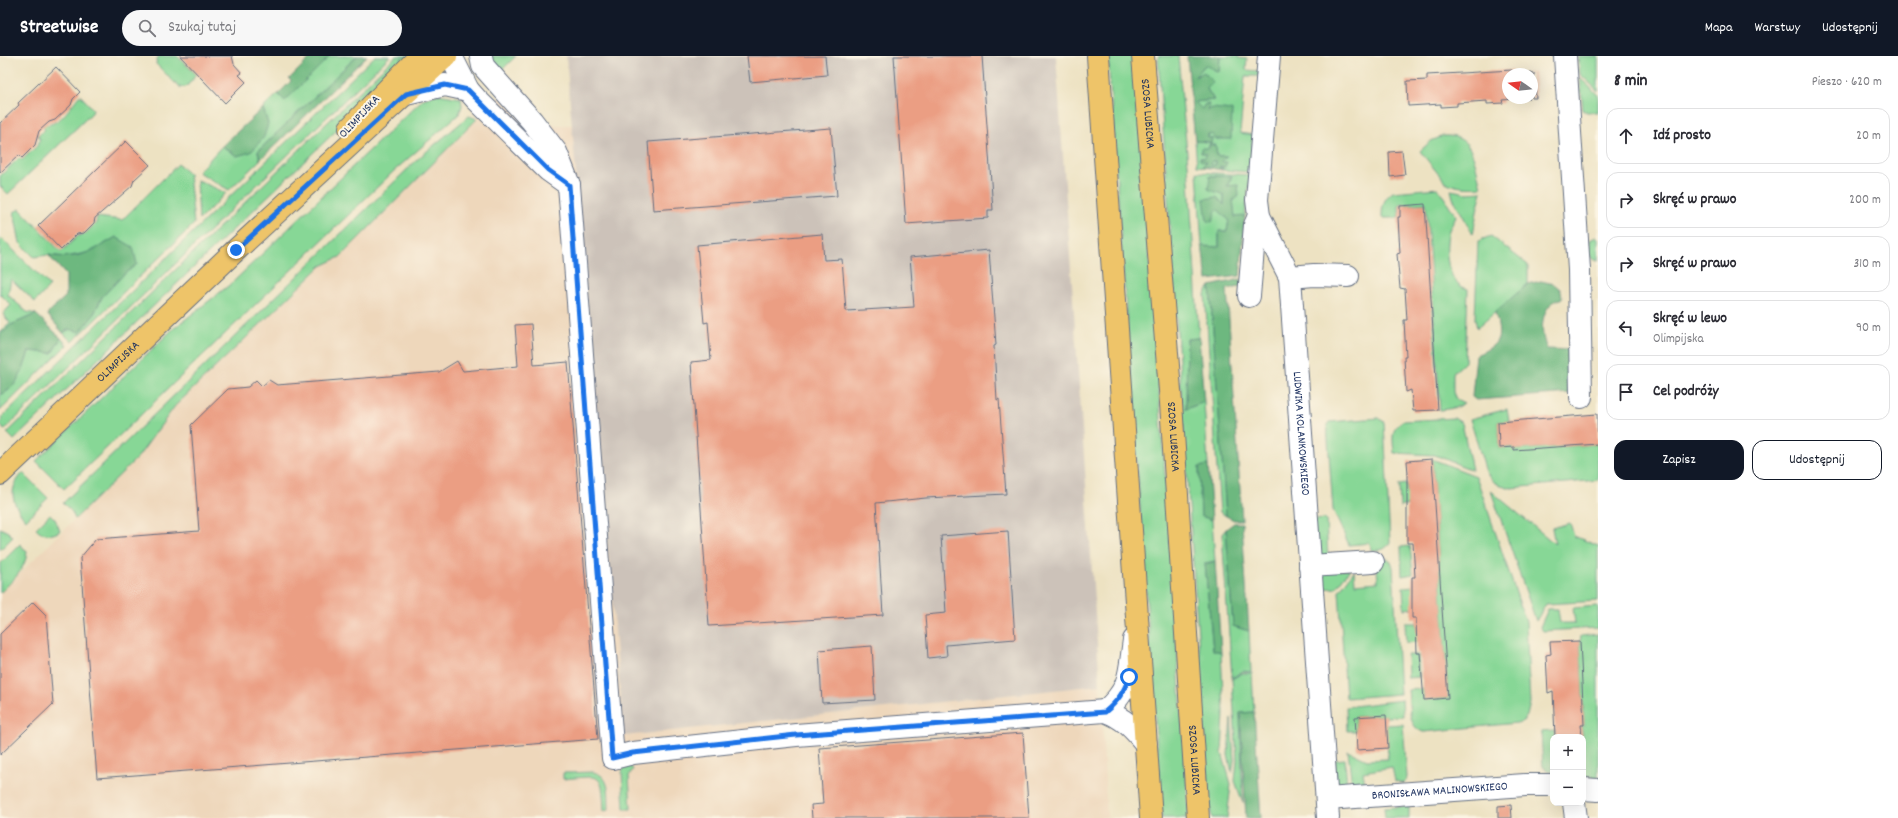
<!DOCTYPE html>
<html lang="pl">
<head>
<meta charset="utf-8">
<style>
  :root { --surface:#fff; --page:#f7f7f7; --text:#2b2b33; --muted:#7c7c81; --line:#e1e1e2; --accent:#111827 }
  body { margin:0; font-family:Dekko,sans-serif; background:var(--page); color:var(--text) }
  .controls { position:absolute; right:12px; bottom:12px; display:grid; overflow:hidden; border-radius:8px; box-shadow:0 4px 16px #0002 }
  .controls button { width:36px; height:36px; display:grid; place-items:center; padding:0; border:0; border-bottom:1px solid var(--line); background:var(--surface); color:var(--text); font:20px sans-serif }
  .compass { position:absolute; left:1502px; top:12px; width:36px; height:36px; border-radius:50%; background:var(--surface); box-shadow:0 4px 16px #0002; rotate:284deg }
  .stop { position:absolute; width:12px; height:12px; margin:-9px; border:3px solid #1a73e8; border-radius:50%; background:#fff }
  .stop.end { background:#1a73e8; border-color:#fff; box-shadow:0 1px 4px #0008 }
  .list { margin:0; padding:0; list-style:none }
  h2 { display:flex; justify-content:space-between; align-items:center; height:52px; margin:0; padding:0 16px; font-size:17px }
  h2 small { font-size:13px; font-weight:400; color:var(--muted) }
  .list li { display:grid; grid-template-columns:26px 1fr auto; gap:12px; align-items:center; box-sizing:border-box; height:56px; margin:0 8px 8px; padding:0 8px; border:1px solid var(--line); border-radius:12px }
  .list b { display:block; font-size:15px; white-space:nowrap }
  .list p { margin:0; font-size:13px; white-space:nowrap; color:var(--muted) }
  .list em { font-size:13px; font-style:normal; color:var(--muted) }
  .actions { display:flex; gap:8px; padding:12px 16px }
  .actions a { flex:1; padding:9px 0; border:1px solid var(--accent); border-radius:12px; text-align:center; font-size:14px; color:var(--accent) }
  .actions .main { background:var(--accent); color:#fff }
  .icon { flex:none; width:22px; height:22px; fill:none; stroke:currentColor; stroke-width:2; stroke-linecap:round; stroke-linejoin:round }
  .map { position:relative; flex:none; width:1598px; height:762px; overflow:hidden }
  header { display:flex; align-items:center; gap:24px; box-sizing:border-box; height:56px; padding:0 20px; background:var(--accent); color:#fff }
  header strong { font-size:19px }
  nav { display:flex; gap:22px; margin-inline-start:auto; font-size:14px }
  .search { width:280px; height:36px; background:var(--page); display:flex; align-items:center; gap:10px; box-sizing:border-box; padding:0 14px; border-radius:22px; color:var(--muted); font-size:15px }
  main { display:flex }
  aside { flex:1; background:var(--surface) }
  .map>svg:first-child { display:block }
  .built { fill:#eed7bb }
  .industrial { fill:#ccc2b9 }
  .green { fill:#87d796; stroke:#51837a }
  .forest { fill:#6db87f; stroke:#44746e }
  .building { fill:#eb9e83 }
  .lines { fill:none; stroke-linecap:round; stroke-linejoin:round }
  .minor-casing { stroke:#646e81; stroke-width:24 }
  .major-casing { stroke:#646e81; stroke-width:24 }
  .minor { stroke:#fff; stroke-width:22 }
  .major { stroke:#eec469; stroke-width:22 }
  .route { stroke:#1a73e8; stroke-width:5 }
  .labels { text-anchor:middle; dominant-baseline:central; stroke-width:4; stroke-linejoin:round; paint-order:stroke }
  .street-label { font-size:12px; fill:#1b2f5e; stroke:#fcf5e5 }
</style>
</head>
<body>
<header>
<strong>Streetwise</strong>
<div class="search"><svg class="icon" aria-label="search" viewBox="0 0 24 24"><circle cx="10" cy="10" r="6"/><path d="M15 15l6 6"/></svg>Szukaj tutaj</div>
<nav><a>Mapa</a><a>Warstwy</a><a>Udostępnij</a></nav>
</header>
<main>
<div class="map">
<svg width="1598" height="762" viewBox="0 0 1598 762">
  <rect width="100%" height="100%" fill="#fcf5e5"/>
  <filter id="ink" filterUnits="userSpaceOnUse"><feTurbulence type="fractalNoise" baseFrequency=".025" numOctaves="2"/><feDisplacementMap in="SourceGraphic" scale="8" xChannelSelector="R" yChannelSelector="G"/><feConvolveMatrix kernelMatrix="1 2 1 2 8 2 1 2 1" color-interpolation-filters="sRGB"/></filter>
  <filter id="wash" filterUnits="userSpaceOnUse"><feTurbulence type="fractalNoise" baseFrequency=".012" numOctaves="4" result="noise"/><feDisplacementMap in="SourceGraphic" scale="16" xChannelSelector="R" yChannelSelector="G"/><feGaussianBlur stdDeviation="0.9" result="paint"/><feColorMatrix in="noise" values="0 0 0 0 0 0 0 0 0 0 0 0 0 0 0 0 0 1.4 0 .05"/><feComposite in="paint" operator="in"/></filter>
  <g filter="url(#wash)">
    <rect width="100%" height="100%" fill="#ede2c2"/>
    <!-- built -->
    <path class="built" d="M513 27 544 65 550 69H572L624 680 1100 629 1107 762H0V537L138 401 175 350 321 210 340 201Z"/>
    <!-- industrial -->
    <path class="industrial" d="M566 0H1056L1100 629 624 680Z"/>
    <!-- green -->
    <g class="green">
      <path d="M159 0H177L196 18 193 21 194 22 186 31H179L156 8 157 3Z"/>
      <path d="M330 0H357L258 95 260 104 229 134 198 116 222 90 237 100 268 68 263 52 278 38 285 45Z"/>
      <path d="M375 0H390L4 374 0 368 3 360Z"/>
      <path d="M396 0H414L14 384 7 377Z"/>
      <path d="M487 0H516L503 13 493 12Z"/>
      <path d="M1108 0H1134L1137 24 1189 762H1162Z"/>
      <path d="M1158 0H1178L1188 108 1199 282 1187 283 1186 353 1204 346 1208 409 1199 412 1201 460 1212 464 1215 505 1205 507 1213 594 1221 596 1224 657 1222 697 1231 728 1227 762H1212L1210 752Z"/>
      <path d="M1220 0H1238V2L1247 3 1246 14 1259 15V20H1245L1240 77 1253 79 1249 116 1222 114 1223 112H1219L1222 103 1226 100H1217L1216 89H1211L1208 78 1214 79V83L1230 82 1207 55 1208 48H1205L1202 53 1195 46 1214 44 1207 33 1194 22 1205 9 1219 16Z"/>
      <path d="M1578 0H1598V35L1580 18Z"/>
      <path d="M1580 22 1598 39V56H1587L1583 54Z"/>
      <path d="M438 38 461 42 462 50 459 58 394 115 64 433 36 405 173 273 232 227 423 43Z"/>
      <path d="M80 39 93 53 92 57 8 138 0 130V120L19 102 22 104 37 90 40 83 38 80 45 73 42 70 46 67 48 69C64 65 70 50 80 39Z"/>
      <path d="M469 60 477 63 340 201 321 210 175 350 138 401 75 463 72 456 63 447 420 101Z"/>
      <path d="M1443 80C1475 78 1474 107 1481 131 1468 132 1455 132 1444 125L1420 95 1431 85Z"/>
      <path d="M1195 85 1210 86 1205 102 1200 101 1206 106 1203 110 1212 105H1216V109H1212L1210 112 1197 110Z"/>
      <path d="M178 108 189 118 194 168 72 286 63 277 93 260 102 241 123 219 137 208 116 181 91 196 65 201 48 199 34 201 20 187 14 156 20 153 61 196 78 180 85 178 96 167 97 161 122 164Z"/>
      <path d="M1197 116 1250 119 1245 160 1235 162 1233 144 1227 130 1232 120H1210L1224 139V150L1217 152 1229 164 1227 175H1219V192L1202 190Z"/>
      <path d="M197 124 226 137 199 164Z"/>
      <path d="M1438 132 1456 160C1454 165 1451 169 1449 174 1444 193 1446 228 1468 233L1465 306 1453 317V336L1456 343 1464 347 1455 352 1440 354 1426 147 1399 149V162L1398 160 1396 162H1382C1382 150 1383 143 1393 136Z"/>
      <path d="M1451 134 1467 137 1482 136 1478 150 1473 178 1453 142Z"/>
      <path d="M1491 180 1528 209V228L1477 272 1475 263 1478 185Z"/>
      <path d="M0 181 50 230 35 246 11 223 8 239 27 256 36 258 11 269 0 279V277L10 267 3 258 11 249 0 238Z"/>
      <path d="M1596 181 1598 182V205C1588 203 1590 193 1590 184Z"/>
      <path d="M1210 230 1226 460 1220 456 1205 238Z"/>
      <path d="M61 282 67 289 0 355V339C18 332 24 312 29 295L52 297Z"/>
      <path d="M1507 353 1509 365 1498 366 1499 392 1514 391V394L1598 388V424L1511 432 1495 427 1486 416 1470 363Z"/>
      <path d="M1379 362 1384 366 1390 486C1386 495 1379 494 1371 494L1370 487 1349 489 1333 454 1327 370 1330 366Z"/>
      <path d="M1454 362 1462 367 1472 414 1435 399 1394 397C1393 385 1390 371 1403 365Z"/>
      <path d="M1432 403 1476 420 1526 566 1530 647 1527 660 1523 665 1517 667 1424 676C1407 672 1410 649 1408 634L1423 633 1424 644 1448 642Z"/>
      <path d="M23 417 48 442 26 464C12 448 7 434 23 417Z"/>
      <path d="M1406 428 1409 449 1400 451 1399 429Z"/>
      <path d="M1491 435 1555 488 1552 472 1570 467 1574 480 1598 490V545L1546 548 1536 565Z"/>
      <path d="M50 458 55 463 60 475C52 480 43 480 36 472Z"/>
      <path d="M1326 463 1328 502 1319 500 1313 464Z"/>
      <path d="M0 472 8 476 13 481 0 494Z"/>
      <path d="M1226 473 1233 570 1249 575 1251 616 1243 615 1232 622 1222 478Z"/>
      <path d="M20 488 27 496C25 515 12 525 0 537V508Z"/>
      <path d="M1410 490 1413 518 1402 520 1401 491Z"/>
      <path d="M1380 502 1388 503 1391 505 1393 511 1400 638 1346 642 1339 535 1354 515 1355 528 1378 526 1377 513Z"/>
      <path d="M1350 513 1336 532 1320 533 1322 517Z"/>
      <path d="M1414 530 1416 552 1404 553 1403 531Z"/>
      <path d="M1598 550V572L1543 575 1540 571 1548 553H1558L1560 567H1575L1573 552Z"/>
      <path d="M1405 567H1416L1418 586 1406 587Z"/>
      <path d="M1598 578V722L1583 719V681L1581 669H1584L1580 585 1581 580Z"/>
      <path d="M1407 599H1418L1419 621 1408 622Z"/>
      <path d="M1242 617H1252L1254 656 1240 657 1243 747 1235 725 1237 704 1232 623Z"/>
      <path d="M1402 644 1403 660 1386 661 1385 659 1355 661 1356 675H1347L1346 651Z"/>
      <path d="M1231 663 1234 704 1232 717 1228 699Z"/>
      <path d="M1403 668 1407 721 1406 725 1403 727 1395 725 1392 711 1363 716 1365 729 1352 730 1348 695 1367 704 1388 703 1386 669Z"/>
      <path d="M1555 675V681H1553V716L1547 715 1543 710 1541 676Z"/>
      <path d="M1345 703 1347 731 1343 730 1336 724 1335 704Z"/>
      <path d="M628 708 633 713 629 720 631 753H624L622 717 623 713Z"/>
      <path d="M593 716C612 720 608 740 609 754L604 755C602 715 602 720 563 723V717Z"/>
      <path d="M1409 750V762H1385L1384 752Z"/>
    </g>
    <!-- forest -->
    <g class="forest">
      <path d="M312 0H330L285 45 278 38 291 25 289 23Z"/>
      <path d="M357 0H367L260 104 258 95Z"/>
      <path d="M1187 0H1220L1219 16 1205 9 1195 21 1204 16 1213 26 1207 33 1214 44 1195 46 1202 53 1205 48H1209L1207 55 1212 52 1232 54 1231 83H1214V79L1208 78V82H1212L1211 89H1216L1217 100H1227L1226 102 1222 104 1223 106H1227L1225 111 1220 110 1219 112H1223L1222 114 1210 112 1212 109H1216V105H1212L1208 111H1202L1206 106 1200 104V101L1205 102 1206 98 1201 97V92H1209L1210 86 1195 85Z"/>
      <path d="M263 52 268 68 264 81 251 96 237 100 222 90Z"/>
      <path d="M1210 120H1232L1227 130 1238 129 1239 140 1233 144 1235 161 1245 160 1240 220 1207 224 1202 190 1219 191V175H1227L1229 164 1217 153 1212 166 1207 165 1204 143 1217 141 1224 149V139L1208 133Z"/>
      <path d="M116 181 133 191 137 208 123 219 102 241 93 260 80 276 68 273 63 277 47 258 66 240V219L48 199C79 204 91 196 116 181Z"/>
      <path d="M1241 223V231L1227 233 1242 464H1234L1226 460 1210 230Z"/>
      <path d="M1541 225 1554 228 1561 234 1562 242C1558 244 1552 246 1550 249 1540 260 1541 280 1547 293L1576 294 1571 337 1476 344 1472 341 1476 299C1501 288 1502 282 1495 256L1528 228Z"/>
      <path d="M36 258 61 282 52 297 29 295C24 312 18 332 0 339V279L11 269Z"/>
      <path d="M1199 282 1204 346 1186 353 1187 283Z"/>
      <path d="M1208 409 1212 464 1201 460 1199 411Z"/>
      <path d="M1234 467H1242L1249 575 1233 570 1226 473Z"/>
      <path d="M1215 505 1221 596 1213 594 1205 508Z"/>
      <path d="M1254 656 1261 762H1246L1240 657Z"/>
    </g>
    <g id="blocks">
      <!-- building -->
      <g class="building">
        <path d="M180 0H232L234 8 242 17 239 19 246 26 225 47Z"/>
        <path d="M747 0H825L827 19 750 26Z"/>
        <path d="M894 0H982L993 154H988V162L906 168Z"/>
        <path d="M56 11 80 36 73 43 71 49 55 64 49 66 39 75 35 89 22 102 19 99 0 117V67L19 49 18 47Z"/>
        <path d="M1512 14 1513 18H1508V42H1530L1502 44 1503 47 1487 48V45L1457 47V50L1441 51V48L1408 50 1407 25 1427 24V19Z"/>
        <path d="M1534 17 1536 42H1532V18H1513Z"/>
        <path d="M831 72 837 140 653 154 648 86Z"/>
        <path d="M126 85 150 109 134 124 132 130 95 162 94 167 84 177 77 178 61 194 38 170Z"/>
        <path d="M1402 95 1405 119 1390 121 1389 96Z"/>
        <path d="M1425 148 1438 354 1413 355 1411 334 1406 336 1404 301H1406L1404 264H1407L1405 233 1400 232 1397 198 1400 197 1398 161H1400V150Z"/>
        <path d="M822 178 824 204 842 203 846 255 914 251 910 201 989 194 996 289 994 290 997 344 999 343 1006 438 926 442 876 447 883 559 709 570 691 306 711 304 708 266 704 267 697 189Z"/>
        <path d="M531 268 534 309 568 306 598 683 97 722 80 502 96 483 199 475 191 369 228 333 248 331 256 324 262 330 269 324 277 329 439 316 457 305 463 315 518 310 515 269Z"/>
        <path d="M1597 358 1598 388 1514 394V391L1499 392 1498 366Z"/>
        <path d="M1432 403 1448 642 1424 644 1420 597H1417L1416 562H1412V521H1415L1413 487H1407V418H1408L1407 405Z"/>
        <path d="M1008 475 1015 583 946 589 947 600 928 602 925 559 946 557 941 480Z"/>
        <path d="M33 546 46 559 53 648 0 699V578Z"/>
        <path d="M1580 585 1584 669H1581L1582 681H1555L1553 635 1548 637 1546 599 1551 598 1550 586Z"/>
        <path d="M872 590 875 644 822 647 819 594Z"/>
        <path d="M1386 659 1388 692 1357 694 1355 661Z"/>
        <path d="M1023 677 1029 762H812L811 749 823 748 819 692Z"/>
        <path d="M1511 749 1512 762H1498V750Z"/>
      </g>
    </g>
  </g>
  <g filter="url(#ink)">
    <use href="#blocks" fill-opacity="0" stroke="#646e81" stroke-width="1"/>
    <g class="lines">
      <defs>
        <g id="minor">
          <path d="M451 0 468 34 476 43 548 114 569 129"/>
          <path d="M481 0 483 10 532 65 556 96 569 129 613 702 633 697 796 679 1105 655C1124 662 1134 673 1146 688"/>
          <path id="s1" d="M1269 0 1257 144 1259 160 1290 221 1328 762"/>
          <path d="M1565 0 1579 214 1581 341"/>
          <path d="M406 38 445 29 468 34"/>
          <path d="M1290 221 1314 219 1348 220"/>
          <path d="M1249 240 1255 169 1259 160"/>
          <path d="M1310 510 1373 506"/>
          <path d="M1105 655C1132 632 1129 617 1134 584"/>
          <path d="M1583 733 1598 734"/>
          <path id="s2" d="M1327 743 1525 729H1553"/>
          <path d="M1574 747 1576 762"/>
        </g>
        <g id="major">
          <path d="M1098 0 1151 762"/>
          <path id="s3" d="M1143 0 1171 347 1198 762"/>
          <path d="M350 72 420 0"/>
          <path id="s4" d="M0 418 236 194 446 0"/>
        </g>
      </defs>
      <!-- minor casing -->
      <use href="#minor" class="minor-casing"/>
      <!-- major casing -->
      <use href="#major" class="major-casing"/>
      <!-- minor -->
      <use href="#minor" class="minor"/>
      <!-- major -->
      <use href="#major" class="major"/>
    </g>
  </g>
  <g class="lines" filter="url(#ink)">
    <!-- route -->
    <path class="route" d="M236 194 406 38 445 29 468 34 548 114 569 129 612 702 633 697 796 679 1105 656C1118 645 1124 636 1129 621"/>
  </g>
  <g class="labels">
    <!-- street labels -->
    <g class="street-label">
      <text stroke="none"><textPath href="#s3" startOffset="58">SZOSA LUBICKA</textPath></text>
      <text transform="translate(360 61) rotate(-47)">OLIMPIJSKA</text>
      <text stroke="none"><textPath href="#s4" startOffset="163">OLIMPIJSKA</textPath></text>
      <text stroke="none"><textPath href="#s1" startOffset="386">LUDWIKA KOLANKOWSKIEGO</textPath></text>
      <text stroke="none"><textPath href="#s3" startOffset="382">SZOSA LUBICKA</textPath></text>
      <text stroke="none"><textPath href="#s3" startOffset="706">SZOSA LUBICKA</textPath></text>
      <text stroke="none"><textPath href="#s2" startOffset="113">BRONISŁAWA MALINOWSKIEGO</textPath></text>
    </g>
  </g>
</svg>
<div class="controls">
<button>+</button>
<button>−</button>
</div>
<svg class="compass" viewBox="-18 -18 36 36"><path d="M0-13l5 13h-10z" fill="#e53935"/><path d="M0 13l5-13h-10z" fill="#7c7c81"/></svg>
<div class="stop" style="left:1129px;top:621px"></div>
<div class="stop end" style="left:236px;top:194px"></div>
</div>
<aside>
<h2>8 min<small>Pieszo · 620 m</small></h2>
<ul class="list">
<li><svg class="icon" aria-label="ahead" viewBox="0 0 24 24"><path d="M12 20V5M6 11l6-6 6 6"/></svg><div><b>Idź prosto</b></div><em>20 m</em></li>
<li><svg class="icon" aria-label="right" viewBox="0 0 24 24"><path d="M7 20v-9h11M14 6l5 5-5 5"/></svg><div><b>Skręć w prawo</b></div><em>200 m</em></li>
<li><svg class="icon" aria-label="right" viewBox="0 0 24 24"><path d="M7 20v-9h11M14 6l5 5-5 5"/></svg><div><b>Skręć w prawo</b></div><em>310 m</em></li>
<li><svg class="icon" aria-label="left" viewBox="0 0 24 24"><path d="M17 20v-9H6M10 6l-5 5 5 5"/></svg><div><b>Skręć w lewo</b><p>Olimpijska</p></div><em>90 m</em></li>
<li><svg class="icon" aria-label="arrive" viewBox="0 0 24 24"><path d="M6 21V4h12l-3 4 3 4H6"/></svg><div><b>Cel podróży</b></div></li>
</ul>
<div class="actions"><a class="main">Zapisz</a><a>Udostępnij</a></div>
</aside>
</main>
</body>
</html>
